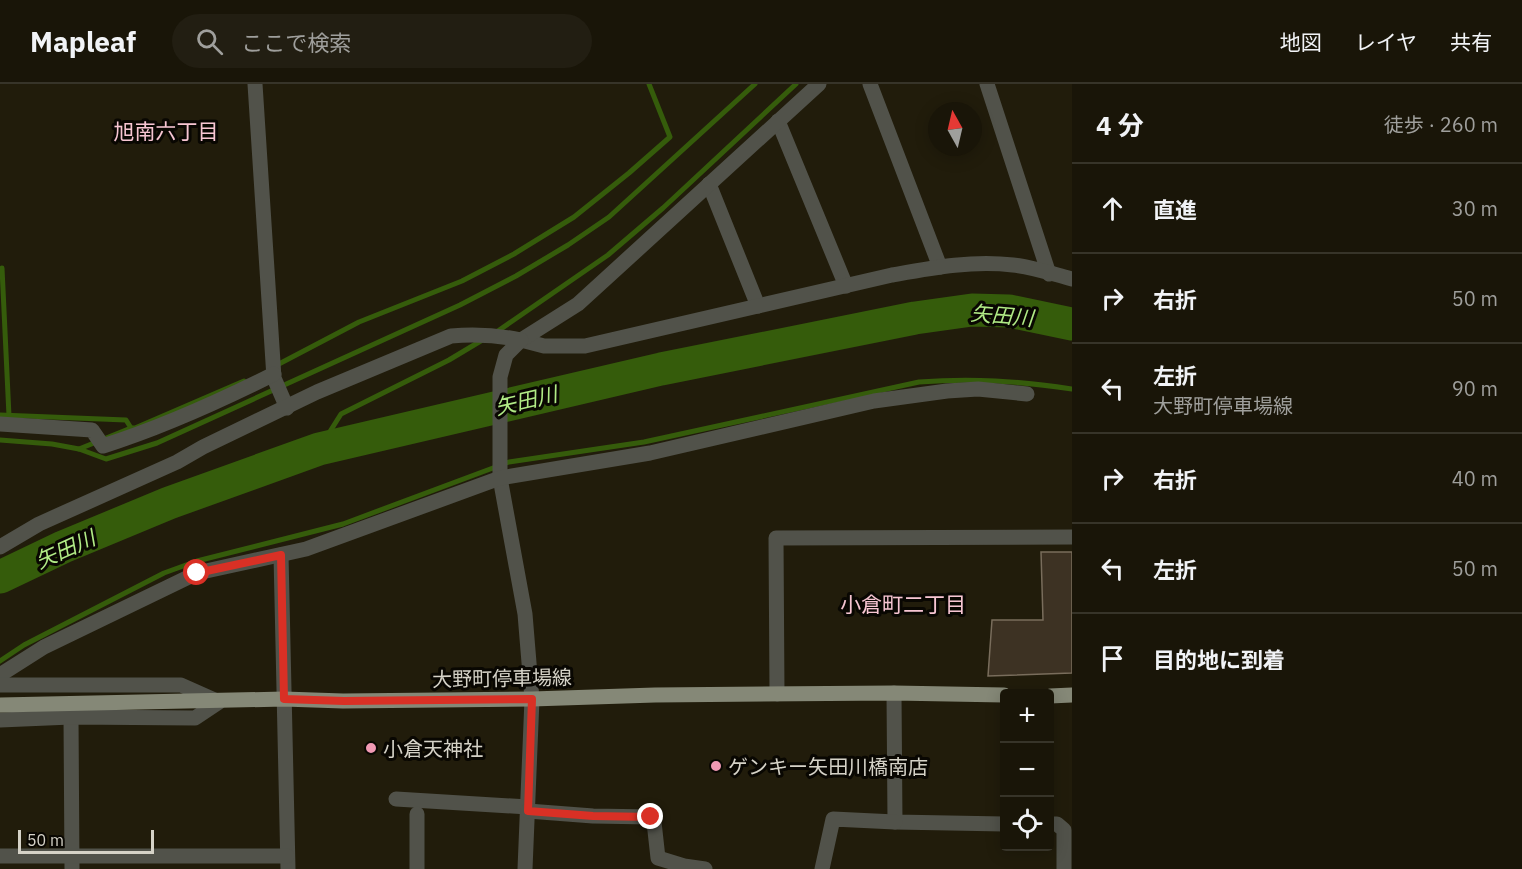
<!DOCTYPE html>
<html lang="ja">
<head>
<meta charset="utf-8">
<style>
  :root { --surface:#191508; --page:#221e12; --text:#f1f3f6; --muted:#9f9f9c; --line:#373429 }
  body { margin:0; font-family:"IBM Plex Sans","Noto Sans JP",sans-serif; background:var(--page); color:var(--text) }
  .controls { position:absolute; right:18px; bottom:18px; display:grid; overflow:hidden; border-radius:6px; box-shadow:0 3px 15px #0003 }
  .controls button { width:54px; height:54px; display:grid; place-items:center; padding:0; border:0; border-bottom:2px solid var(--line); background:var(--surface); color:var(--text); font:30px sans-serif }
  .compass { position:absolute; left:928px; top:18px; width:54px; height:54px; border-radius:50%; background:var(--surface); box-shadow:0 3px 15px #0003; rotate:352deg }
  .scale { position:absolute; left:18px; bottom:15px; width:136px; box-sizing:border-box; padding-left:6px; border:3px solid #d5d2c7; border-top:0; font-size:16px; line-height:21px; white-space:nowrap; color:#d5d2c7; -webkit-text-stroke:4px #090702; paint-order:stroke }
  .stop { position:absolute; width:18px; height:18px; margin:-14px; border:4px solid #d93025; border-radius:50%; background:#fff }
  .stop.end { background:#d93025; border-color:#fff; box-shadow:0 2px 6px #0008 }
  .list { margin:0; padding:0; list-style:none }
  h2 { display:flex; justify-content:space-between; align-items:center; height:78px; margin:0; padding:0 24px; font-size:26px }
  h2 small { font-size:20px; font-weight:400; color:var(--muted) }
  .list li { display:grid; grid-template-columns:39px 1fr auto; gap:18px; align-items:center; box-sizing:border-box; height:90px; padding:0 24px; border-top:2px solid var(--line) }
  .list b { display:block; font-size:22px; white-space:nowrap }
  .list p { margin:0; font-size:20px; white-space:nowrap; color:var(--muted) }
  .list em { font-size:20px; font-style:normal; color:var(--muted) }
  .icon { flex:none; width:33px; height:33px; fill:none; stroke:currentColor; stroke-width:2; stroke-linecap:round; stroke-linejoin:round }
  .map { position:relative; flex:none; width:1072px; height:785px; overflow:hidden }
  header { display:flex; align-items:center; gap:36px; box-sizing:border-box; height:84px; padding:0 30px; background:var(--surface); border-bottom:2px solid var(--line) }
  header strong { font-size:28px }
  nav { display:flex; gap:33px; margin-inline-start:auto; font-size:21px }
  .search { width:420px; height:54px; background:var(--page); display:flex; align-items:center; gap:15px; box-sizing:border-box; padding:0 21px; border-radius:33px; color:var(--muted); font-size:22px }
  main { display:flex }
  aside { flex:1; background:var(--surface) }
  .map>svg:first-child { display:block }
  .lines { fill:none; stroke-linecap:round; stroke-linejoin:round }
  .stream { stroke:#355c0b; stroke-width:5 }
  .river { stroke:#355c0b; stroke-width:33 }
  .building { fill:#3d3223; stroke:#796d5c; stroke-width:1.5 }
  .minor { stroke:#51524a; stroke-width:15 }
  .major { stroke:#858877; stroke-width:15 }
  .route { stroke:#d93025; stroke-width:8 }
  .poi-dot { fill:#f19ab4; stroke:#090702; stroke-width:2 }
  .labels { text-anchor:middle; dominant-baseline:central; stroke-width:6; stroke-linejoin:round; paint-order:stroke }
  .street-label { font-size:20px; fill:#d5d2c7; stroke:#090702 }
  .poi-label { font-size:20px; fill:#d5d2c7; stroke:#090702; text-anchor:start }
  .neighbourhood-label { font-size:21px; fill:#f7c5d2; stroke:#090702 }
  .water-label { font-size:21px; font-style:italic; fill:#b1eb86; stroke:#090702 }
</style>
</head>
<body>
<header>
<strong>Mapleaf</strong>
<div class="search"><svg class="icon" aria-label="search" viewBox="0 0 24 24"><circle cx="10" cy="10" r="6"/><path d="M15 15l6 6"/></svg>ここで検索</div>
<nav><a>地図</a><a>レイヤ</a><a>共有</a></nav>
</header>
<main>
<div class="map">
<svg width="1072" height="785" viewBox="0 0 1072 785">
  <rect width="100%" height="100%" fill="#211c0b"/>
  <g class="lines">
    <!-- stream -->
    <g class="stream">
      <path d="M2 184 9 332"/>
      <path d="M495 249 608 171 663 124 796 0"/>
      <path d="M277 281 359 238 462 197 514 170 574 133 629 89 670 53 649 0"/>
      <path d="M0 331 126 336 131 344 79 365"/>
      <path d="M131 344H135L244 297"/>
      <path d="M0 356 52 360 79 365 106 375 157 359 460 221 516 192 568 161 609 133 755 0"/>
      <path d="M319 365 341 330 449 276 484 255"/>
      <path d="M0 577 24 561 164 489 197 477 343 440 509 378 644 358 919 298C973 294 1018 297 1072 305"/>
    </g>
    <!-- river -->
    <path class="river" d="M0 493 63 463 169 419 319 365 661 285 915 234 972 226 1009 227 1072 240"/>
  </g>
  <!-- building -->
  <path class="building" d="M1041 468H1072V589L988 592 992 536H1043Z"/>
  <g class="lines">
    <!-- minor -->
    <g class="minor">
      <path d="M255 0 274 294 287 324"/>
      <path d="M870 0 940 183"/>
      <path d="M987 0 1049 190"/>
      <path d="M778 37 846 202"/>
      <path d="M709 100 758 222"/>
      <path d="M521 256 544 262H585L892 191C931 184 972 176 1013 181 1033 183 1053 190 1072 195"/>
      <path d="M521 256 578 220 819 0"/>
      <path d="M0 340 92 346 103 362C163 343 218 318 274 290"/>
      <path d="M0 463 39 440 177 378 203 363 317 308 451 252C475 250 497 251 521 256L506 271 500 293V394L525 530 532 615 525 785"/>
      <path d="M281 471 288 785"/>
      <path d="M0 591 44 563 197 489 306 465 500 394 650 369 874 317 947 307 978 305 1027 310"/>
      <path d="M0 601H181L217 617"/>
      <path d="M894 609 895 738 1004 740"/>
      <path d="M777 610 776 454 1072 453"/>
      <path d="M71 633 72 785"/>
      <path d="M0 636 71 633 195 634 219 618"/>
      <path d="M396 715 528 723"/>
      <path d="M528 727 593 732 651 733 654 738 658 774 684 782 705 785"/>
      <path d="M1050 740H1057L1064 746V785"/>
      <path d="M0 772H287"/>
      <path d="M417 785V730"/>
      <path d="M822 785 833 735 895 738"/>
    </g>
    <!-- major -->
    <g class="major">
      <path d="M1050 612 1072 611"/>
      <path d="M0 621 284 615 343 617 532 615 655 611 894 609 1004 611"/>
    </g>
  </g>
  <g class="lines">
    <!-- route -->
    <path class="route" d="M197 489 281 471 284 615 344 617 532 615 528 727 593 732 651 733"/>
  </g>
  <!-- markers -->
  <g class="poi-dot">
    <circle cx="371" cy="664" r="6"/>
    <circle cx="716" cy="682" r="6"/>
  </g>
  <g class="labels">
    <!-- street labels -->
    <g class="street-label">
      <text transform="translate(502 594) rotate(-1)">大野町停車場線</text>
    </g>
    <!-- poi labels -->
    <g class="poi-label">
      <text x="383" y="664">小倉天神社</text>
      <text x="728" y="682">ゲンキー矢田川橋南店</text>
    </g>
    <!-- neighbourhood labels -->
    <g class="neighbourhood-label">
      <text x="166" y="47">旭南六丁目</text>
      <text x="903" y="520">小倉町二丁目</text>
    </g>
    <!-- water labels -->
    <g class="water-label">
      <text transform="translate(1002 231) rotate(5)">矢田川</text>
      <text transform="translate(526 316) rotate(-13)">矢田川</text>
      <text transform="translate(65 465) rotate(-24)">矢田川</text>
    </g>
  </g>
</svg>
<div class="controls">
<button>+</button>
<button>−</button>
<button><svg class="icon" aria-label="locate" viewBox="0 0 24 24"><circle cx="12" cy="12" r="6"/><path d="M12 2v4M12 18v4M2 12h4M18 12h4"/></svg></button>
</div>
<svg class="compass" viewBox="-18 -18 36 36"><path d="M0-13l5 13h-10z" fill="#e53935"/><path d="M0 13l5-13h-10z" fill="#9f9f9c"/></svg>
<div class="scale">50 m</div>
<div class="stop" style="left:197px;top:489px"></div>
<div class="stop end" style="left:651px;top:733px"></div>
</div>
<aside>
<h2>4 分<small>徒歩 · 260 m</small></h2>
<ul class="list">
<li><svg class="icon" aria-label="ahead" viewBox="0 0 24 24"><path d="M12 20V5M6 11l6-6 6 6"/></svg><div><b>直進</b></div><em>30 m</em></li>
<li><svg class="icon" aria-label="right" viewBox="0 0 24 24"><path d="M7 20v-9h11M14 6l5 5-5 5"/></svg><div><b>右折</b></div><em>50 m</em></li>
<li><svg class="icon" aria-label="left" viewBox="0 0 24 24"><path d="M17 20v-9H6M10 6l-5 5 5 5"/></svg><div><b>左折</b><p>大野町停車場線</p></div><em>90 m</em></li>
<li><svg class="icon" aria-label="right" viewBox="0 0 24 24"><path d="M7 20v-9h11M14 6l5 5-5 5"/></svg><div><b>右折</b></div><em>40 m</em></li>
<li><svg class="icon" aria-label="left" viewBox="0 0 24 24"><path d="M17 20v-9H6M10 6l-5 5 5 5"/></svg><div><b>左折</b></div><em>50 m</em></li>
<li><svg class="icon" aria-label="arrive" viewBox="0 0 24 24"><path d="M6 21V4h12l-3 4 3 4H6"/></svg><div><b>目的地に到着</b></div></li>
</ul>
</aside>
</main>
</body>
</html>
